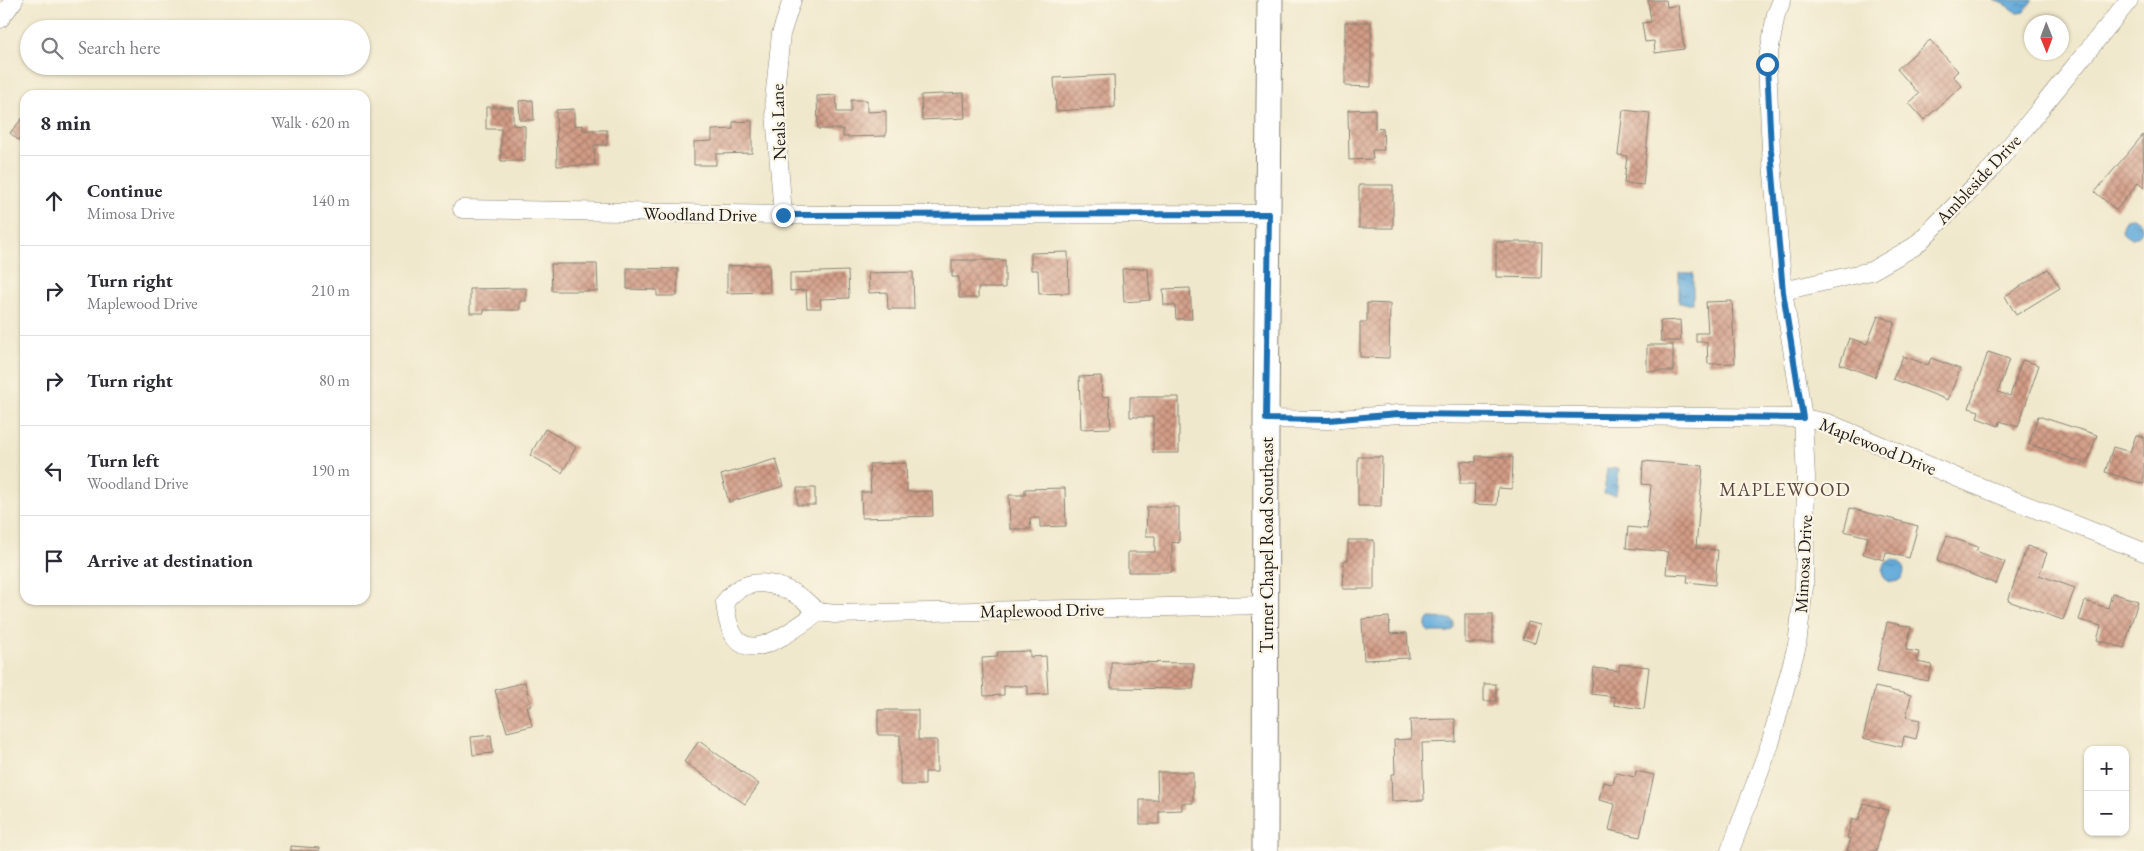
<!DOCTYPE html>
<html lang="en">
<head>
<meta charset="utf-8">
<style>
  :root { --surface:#fff; --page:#f7f7f7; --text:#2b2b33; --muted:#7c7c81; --line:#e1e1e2 }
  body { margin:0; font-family:"EB Garamond",serif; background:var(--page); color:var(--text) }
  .controls { position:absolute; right:15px; bottom:15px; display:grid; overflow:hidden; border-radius:10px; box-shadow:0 1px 4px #0004 }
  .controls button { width:45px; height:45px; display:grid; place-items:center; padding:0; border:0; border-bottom:1px solid var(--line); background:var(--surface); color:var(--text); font:25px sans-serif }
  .compass { position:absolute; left:2024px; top:15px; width:45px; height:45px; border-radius:50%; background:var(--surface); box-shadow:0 1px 4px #0004; rotate:179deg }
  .stop { position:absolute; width:15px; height:15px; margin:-11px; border:4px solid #1f6fb2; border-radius:50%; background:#fff }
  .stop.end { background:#1f6fb2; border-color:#fff; box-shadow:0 1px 5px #0008 }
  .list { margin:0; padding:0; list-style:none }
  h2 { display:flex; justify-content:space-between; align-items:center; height:65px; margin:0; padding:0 20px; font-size:21px }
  h2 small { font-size:16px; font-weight:400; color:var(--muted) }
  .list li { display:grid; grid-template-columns:32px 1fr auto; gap:15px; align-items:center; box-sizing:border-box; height:90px; padding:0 20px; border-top:1px solid var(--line) }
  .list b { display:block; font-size:19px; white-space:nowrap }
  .list p { margin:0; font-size:16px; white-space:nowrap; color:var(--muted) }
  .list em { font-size:16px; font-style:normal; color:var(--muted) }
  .icon { flex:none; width:28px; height:28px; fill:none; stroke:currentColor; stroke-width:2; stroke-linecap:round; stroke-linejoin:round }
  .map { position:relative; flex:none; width:2144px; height:851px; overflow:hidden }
  .search { position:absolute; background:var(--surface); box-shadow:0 1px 4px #0004; left:20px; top:20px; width:350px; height:55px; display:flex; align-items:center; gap:12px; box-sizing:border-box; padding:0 18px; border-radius:28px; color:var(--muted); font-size:19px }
  .panel { position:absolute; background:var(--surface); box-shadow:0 1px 4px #0004; left:20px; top:90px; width:350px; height:515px; border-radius:15px }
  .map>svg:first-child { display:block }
  .water { fill:url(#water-ripples); stroke:#40647c }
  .building { fill:url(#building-cross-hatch) }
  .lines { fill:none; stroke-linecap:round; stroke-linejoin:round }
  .street-casing { stroke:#868274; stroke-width:19 }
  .secondary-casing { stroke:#868274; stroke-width:27 }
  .street { stroke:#fff; stroke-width:18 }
  .secondary { stroke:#fff; stroke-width:25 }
  .route { stroke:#1f6fb2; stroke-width:6 }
  .labels { text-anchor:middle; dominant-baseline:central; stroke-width:4.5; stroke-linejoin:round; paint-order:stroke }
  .street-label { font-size:18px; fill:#1c1c1c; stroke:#fcf5e5 }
  .neighbourhood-label { font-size:19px; letter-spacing:1px; fill:#5c4941; stroke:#fcf5e5 }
</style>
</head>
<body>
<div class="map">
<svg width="2144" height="851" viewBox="0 0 2144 851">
  <defs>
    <pattern id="water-ripples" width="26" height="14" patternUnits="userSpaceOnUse" patternTransform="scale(1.25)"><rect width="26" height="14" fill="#64abdb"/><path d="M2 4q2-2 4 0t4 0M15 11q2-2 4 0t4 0" fill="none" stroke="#528ab1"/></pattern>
    <pattern id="building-cross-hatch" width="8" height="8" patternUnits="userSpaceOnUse" patternTransform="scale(1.25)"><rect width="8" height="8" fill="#d29c86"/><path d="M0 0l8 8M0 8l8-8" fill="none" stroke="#aa7e6d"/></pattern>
  </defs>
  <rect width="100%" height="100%" fill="#fcf5e5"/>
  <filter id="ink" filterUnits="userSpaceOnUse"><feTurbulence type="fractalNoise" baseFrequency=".02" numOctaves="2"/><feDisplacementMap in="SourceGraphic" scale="10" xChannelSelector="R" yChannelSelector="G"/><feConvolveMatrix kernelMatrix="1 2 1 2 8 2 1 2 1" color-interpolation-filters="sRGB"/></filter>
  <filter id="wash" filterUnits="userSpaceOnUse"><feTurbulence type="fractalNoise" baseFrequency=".0096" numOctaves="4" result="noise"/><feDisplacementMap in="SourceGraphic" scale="20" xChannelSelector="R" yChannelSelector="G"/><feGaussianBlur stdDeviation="1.12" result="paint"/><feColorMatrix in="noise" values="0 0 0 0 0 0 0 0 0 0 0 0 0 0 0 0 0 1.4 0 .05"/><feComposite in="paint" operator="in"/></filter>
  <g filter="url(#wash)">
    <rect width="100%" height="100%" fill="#f0e8cc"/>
    <!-- water -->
    <g class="water">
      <path d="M1993 0H2034L2024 12 2018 13 2005 4Z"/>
      <circle cx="2132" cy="228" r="10"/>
      <rect x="1679" y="273" width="14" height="30"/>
      <path d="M1607 468 1619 469 1616 495 1604 494Z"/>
      <circle cx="1893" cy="571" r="11"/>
      <path d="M1430 618 1450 619 1454 622V629L1450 632H1429L1426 629V623Z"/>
    </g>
    <g id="blocks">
      <!-- building -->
      <g class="building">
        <path d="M1648 0H1666L1667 7 1678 5 1684 49 1655 53 1654 41 1645 42 1642 23 1651 22Z"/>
        <path d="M1345 22H1371V87L1345 86Z"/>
        <path d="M1930 40 1958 71 1953 76 1962 86 1924 120 1909 103 1919 94 1897 69Z"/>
        <path d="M1114 75 1115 107 1056 111 1054 78Z"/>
        <path d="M964 93 965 118 922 120 921 95Z"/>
        <path d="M836 95 837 112H851V100H867V112L886 111V136L843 137V129H818L817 96Z"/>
        <path d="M533 100 534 120H520L519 101Z"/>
        <path d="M486 107H513V125L525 126V161H501V129H486Z"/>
        <path d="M574 109V126L583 125V130H607V145H594L595 165 557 166 556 110Z"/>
        <path d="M1375 109V129L1383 128 1384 150H1372L1373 159 1349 160 1348 110Z"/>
        <path d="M1623 110 1650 113 1643 185 1624 183 1627 156 1618 155Z"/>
        <path d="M25 115V146L10 133Z"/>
        <path d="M752 121V153L716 154V165H694V142L712 141V130L733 129V122Z"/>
        <path d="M2143 135 2144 188 2138 183 2116 210 2095 192Z"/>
        <rect x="1359" y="185" width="34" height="43"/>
        <path d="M1496 242H1542L1541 278 1496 277Z"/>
        <path d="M1068 252 1069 293 1039 294 1038 270H1031V253Z"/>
        <path d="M952 260H1005V288H978V298H959V277H952Z"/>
        <path d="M551 264H597L598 291H552Z"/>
        <path d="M769 265 770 292 727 293V266Z"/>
        <path d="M627 268 678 269 677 296H657V290L627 289Z"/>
        <path d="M1148 268 1150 300 1124 302 1122 269Z"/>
        <path d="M2048 269 2060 288 2016 315 2005 296Z"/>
        <path d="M848 271 849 298 820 299 821 308H807L806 290 790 291V273Z"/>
        <path d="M913 272 914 309H888L887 292 869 293 868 273Z"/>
        <path d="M526 288V301H520V310H484V313H470V289Z"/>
        <path d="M1190 288 1192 319H1176L1175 305H1164L1163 289Z"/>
        <path d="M1732 301 1735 363 1708 364 1707 342H1696V333H1708L1706 302Z"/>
        <path d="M1367 303 1390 304 1389 358 1360 357V322H1367Z"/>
        <path d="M1878 316 1895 322 1875 377 1840 364 1849 338 1867 344Z"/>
        <path d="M1680 320 1681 341H1661L1660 321Z"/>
        <rect x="1647" y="345" width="26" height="26"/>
        <path d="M1988 352 2009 359 1998 392 2010 396 2022 360 2039 365 2018 427 2000 421 1999 426 1977 418 1979 411 1969 408Z"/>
        <path d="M1903 356 1928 365 1931 358 1960 369 1948 400 1893 379Z"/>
        <path d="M1101 376 1102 397 1109 396 1111 428 1081 429 1079 377Z"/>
        <path d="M1130 397H1179V453H1153V417H1130Z"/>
        <path d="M2038 416 2097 435 2087 464 2029 444Z"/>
        <path d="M545 429 576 447 562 473 530 455Z"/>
        <path d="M2136 435 2144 437V484L2105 472 2113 447 2130 452Z"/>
        <path d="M1476 456 1513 457 1512 489 1498 488 1497 505 1474 504 1475 484H1460L1461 461 1476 462Z"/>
        <path d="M1358 457H1382L1381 506H1358Z"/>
        <path d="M776 459 784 486 729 502 721 475Z"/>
        <path d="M1643 461 1703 466 1696 548 1718 550 1715 585 1687 582 1688 575 1666 574 1668 552 1626 548 1628 527 1647 529 1651 485 1642 484Z"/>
        <path d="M906 463 907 492 932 491 933 516 862 518 861 492H871L869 464Z"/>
        <rect x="797" y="488" width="18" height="17"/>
        <path d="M1065 488 1066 526 1040 527V518H1030L1031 529H1010L1009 495H1025V489Z"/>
        <path d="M1147 507H1179V543L1172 542V572H1128V552H1155V536H1146Z"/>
        <path d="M1850 508 1918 526 1909 558 1886 552 1884 560 1863 554 1868 537 1844 531Z"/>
        <path d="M1947 536 1978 547 1976 551 2005 562 1996 584 1937 561Z"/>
        <path d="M1348 540H1374V589H1343L1344 560H1348Z"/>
        <path d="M2027 546 2047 553 2039 575 2075 588 2063 620 2008 601Z"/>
        <path d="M2112 593 2138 601 2124 648 2097 640 2101 626 2079 620 2085 601 2108 608Z"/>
        <rect x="1465" y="614" width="28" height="29"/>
        <path d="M1389 617 1390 634 1407 633 1409 658 1364 660 1362 619Z"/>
        <path d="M1528 622 1540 625 1535 643 1523 639Z"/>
        <path d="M1887 622 1911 627 1906 650 1919 652 1917 662 1932 665 1928 681 1877 671Z"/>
        <path d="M1030 651V657L1046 656 1048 694 1028 695V686H1004V695L984 696 982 658 998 657 997 652Z"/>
        <path d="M1111 662 1194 663 1193 689 1111 688Z"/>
        <path d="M1620 664 1649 667 1644 709 1614 705 1615 697 1591 694 1594 668 1619 671Z"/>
        <path d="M525 682 531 706H527L532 726 507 732 495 690Z"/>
        <rect x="1484" y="684" width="12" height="17"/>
        <path d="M1875 687 1911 695 1906 717 1920 720 1916 739 1904 736 1902 747 1863 738Z"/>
        <path d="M878 710H918V740H937V772H925V785H900V735H878Z"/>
        <path d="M1455 719 1456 742 1422 743 1424 800 1392 801 1391 774H1395L1394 740 1411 739 1410 720Z"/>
        <path d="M491 735 493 753 473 755 471 737Z"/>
        <path d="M699 741 759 784 745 804 684 762Z"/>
        <path d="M1636 771 1654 775 1640 837 1609 830 1615 804 1599 800 1603 782 1613 784 1616 773 1635 777Z"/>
        <path d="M1157 772H1193V803H1182V810L1159 811V824H1140V800H1158Z"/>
        <path d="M1864 803 1888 810 1876 851H1847L1851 839 1847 838 1852 819 1858 821Z"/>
        <path d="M291 846 319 848V851H291Z"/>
      </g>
    </g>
  </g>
  <g filter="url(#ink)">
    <use href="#blocks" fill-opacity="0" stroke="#868274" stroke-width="1"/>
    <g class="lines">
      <defs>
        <g id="street">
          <path d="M0 19 14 0"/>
          <path d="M462 209 783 215 1269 214"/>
          <path d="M783 215 774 100 781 34 792 0"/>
          <path d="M1783 291 1871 271 1915 246 1988 173 2129 0"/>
          <path d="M1266 419 1329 420 1398 414 1803 418 1828 423 1958 478 2144 552"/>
          <path d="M819 612C782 637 732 680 725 602 746 573 778 582 803 599 808 603 813 609 819 612 823 613 829 613 834 614L1265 605"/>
          <path d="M1730 851 1770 744 1797 645 1804 587 1806 478 1803 418 1783 291 1771 150 1767 64 1776 14 1782 0"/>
        </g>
        <path id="secondary" d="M1265 851 1266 419 1270 0"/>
      </defs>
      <!-- street casing -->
      <use href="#street" class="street-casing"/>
      <!-- secondary casing -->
      <use href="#secondary" class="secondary-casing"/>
      <!-- street -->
      <use href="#street" class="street"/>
      <!-- secondary -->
      <use href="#secondary" class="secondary"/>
    </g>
  </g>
  <g class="lines" filter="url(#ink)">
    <!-- route -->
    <path class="route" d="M783 215 1269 214 1266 419 1329 420 1398 414 1803 418 1783 292 1771 150 1767 64"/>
  </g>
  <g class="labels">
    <!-- street labels -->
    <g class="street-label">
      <text transform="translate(778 122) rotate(-92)">Neals Lane</text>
      <text transform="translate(1978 179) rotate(-47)">Ambleside Drive</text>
      <text transform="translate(700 214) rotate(1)">Woodland Drive</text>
      <text transform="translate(1878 446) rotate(22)">Maplewood Drive</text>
      <text transform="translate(1266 545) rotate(-90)">Turner Chapel Road Southeast</text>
      <text transform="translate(1803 564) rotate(-87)">Mimosa Drive</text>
      <text transform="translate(1042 610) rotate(-1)">Maplewood Drive</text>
    </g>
    <!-- neighbourhood labels -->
    <g class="neighbourhood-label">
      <text x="1785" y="489">MAPLEWOOD</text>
    </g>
  </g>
</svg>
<div class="controls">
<button>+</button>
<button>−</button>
</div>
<svg class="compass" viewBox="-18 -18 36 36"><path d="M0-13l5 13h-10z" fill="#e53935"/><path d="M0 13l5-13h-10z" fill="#7c7c81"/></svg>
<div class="stop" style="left:1767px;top:64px"></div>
<div class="stop end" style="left:783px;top:215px"></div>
<div class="search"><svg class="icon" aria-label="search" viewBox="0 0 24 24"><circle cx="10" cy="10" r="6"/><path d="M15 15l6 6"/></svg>Search here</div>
<section class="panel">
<h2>8 min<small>Walk · 620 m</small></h2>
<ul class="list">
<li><svg class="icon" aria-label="ahead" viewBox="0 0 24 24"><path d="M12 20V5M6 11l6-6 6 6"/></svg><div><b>Continue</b><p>Mimosa Drive</p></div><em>140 m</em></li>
<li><svg class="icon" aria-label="right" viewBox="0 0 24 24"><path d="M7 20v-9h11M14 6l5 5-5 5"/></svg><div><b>Turn right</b><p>Maplewood Drive</p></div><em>210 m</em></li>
<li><svg class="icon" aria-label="right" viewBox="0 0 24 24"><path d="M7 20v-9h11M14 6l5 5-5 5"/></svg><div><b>Turn right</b></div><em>80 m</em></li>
<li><svg class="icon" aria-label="left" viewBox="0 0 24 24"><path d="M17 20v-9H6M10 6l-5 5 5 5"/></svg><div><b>Turn left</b><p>Woodland Drive</p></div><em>190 m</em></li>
<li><svg class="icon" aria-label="arrive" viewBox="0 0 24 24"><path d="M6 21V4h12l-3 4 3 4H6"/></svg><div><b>Arrive at destination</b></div></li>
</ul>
</section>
</div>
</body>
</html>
